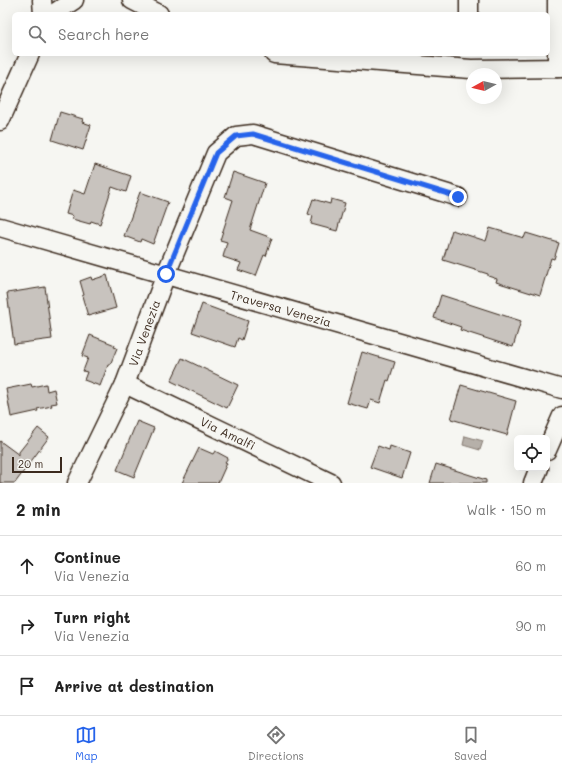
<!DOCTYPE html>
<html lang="en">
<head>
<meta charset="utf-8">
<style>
  :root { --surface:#fff; --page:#f2f2f2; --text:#222; --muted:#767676; --line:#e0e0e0; --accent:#2563eb }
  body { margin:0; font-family:Mali,sans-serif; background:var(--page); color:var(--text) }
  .controls { position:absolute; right:12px; bottom:12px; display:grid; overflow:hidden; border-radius:6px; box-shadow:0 4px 16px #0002 }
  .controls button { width:36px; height:36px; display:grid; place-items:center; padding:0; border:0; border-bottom:1px solid var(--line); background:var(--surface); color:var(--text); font:20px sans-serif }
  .compass { position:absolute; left:466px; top:68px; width:36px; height:36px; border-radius:50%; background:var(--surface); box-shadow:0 4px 16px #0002; rotate:262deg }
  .scale { position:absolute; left:12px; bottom:10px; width:50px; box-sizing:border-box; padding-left:4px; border:2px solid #3b2a1e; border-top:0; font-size:11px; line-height:14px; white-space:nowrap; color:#3b2a1e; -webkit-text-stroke:3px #f6f6f2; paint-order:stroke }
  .stop { position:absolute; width:12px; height:12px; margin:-9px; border:3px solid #2563eb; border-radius:50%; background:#fff }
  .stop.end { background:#2563eb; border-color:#fff; box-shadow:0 1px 4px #0008 }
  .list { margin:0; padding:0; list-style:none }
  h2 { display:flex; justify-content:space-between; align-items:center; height:52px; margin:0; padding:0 16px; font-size:17px }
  h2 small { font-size:13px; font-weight:400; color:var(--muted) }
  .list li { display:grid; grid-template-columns:26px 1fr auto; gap:12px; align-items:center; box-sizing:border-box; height:60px; padding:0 16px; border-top:1px solid var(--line) }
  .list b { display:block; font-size:15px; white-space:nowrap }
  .list p { margin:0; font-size:13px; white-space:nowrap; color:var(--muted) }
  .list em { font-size:13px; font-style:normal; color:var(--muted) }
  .icon { flex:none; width:22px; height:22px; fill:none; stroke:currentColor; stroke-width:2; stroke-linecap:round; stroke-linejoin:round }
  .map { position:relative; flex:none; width:562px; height:483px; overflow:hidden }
  .search { position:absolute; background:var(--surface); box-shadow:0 4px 16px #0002; left:12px; right:12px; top:12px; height:44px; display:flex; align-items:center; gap:10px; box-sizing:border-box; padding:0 14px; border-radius:6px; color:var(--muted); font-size:15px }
  .sheet { height:232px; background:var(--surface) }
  nav { display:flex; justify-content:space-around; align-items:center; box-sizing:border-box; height:56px; border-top:1px solid var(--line); background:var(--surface); font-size:11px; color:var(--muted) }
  nav a { display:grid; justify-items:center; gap:2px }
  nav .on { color:var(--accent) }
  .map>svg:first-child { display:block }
  .water { fill:#b6b0a9; stroke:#857a71 }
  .building { fill:#c8c3be; stroke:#3b2a1e }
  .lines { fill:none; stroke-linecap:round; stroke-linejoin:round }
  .minor-casing { stroke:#3b2a1e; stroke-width:21 }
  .minor { stroke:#f6f6f2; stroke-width:18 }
  .route { stroke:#2563eb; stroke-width:5 }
  .labels { text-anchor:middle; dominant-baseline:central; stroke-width:4; stroke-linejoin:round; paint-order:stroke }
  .street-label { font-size:12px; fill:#3b2a1e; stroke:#f6f6f2 }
</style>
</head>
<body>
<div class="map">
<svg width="562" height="483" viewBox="0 0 562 483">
  <rect width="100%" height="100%" fill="#f6f6f2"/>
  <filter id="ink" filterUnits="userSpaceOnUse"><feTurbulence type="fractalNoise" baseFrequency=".025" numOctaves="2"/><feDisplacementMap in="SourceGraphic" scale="8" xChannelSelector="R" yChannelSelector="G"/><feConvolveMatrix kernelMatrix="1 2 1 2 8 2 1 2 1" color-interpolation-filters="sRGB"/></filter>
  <g filter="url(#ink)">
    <!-- water -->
    <path class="water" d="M465 436 483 441 480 450 463 445Z"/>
    <!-- building -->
    <g class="building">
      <path d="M60 112 83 119 82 122 91 125 83 150 52 140Z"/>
      <path d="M95 164 131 176 126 192 112 187 100 224 91 221 90 224 72 219 73 216 66 214 73 190 85 194Z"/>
      <path d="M233 172 265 183 250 230 272 238 266 256 264 255 256 276 238 270 241 263 223 257 227 242 220 240 233 200 225 197Z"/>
      <path d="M140 192 168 202 153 244 141 239 140 242 124 236Z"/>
      <path d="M313 199 330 204 331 199 345 203 337 231 311 224 313 216 308 214Z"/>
      <path d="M490 228 524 238 526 233 559 243 554 259 551 258 540 295 531 292V293L496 282 497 279 488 276V274L443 260 452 230 486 241Z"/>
      <path d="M107 275 116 308 88 316 82 296 84 295 80 281 91 277 92 280Z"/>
      <path d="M45 287 52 339 14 344 7 293Z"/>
      <path d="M441 295 521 321 513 347 460 330 461 327 434 318Z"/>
      <path d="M202 304 248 321 242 340 238 338 235 347 192 332Z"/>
      <path d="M90 335 115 345 114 347 117 348 110 365H108L100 386 84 380 87 372 83 371 88 358 82 356Z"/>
      <path d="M362 352 395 362 389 381 387 380 380 403 371 400 368 409 347 403Z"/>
      <path d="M182 358 238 385 227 408 171 381Z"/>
      <path d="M31 384 32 387 46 384 47 391 54 389 57 403 51 404 52 406 37 409 38 411 11 417 6 389Z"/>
      <path d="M461 385 516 401 507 435 451 419Z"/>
      <path d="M137 421 154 428 134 477 117 470Z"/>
      <path d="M38 428 49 437 15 483H0V441L19 455V452Z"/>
      <path d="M378 446 389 450 390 446 410 453 402 478 370 467Z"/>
      <path d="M199 448 213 454 215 451 228 458 225 462 227 463 218 483H182Z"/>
      <path d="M436 464 486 480V483H430Z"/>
    </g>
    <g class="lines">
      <defs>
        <g id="minor">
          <path d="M42 0 43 14"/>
          <path d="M132 0 159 14"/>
          <path d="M53 14 74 0"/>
          <path d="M469 14V0"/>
          <path d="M274 54 471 69 562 68"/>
          <path d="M557 68V0"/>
          <path d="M0 121 30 54"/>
          <path d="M0 227 562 389"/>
          <path d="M125 384 331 483"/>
          <path d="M547 450 562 416"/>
          <path d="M77 483 125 384 166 274 216 153 236 136 253 134 458 197"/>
          <path d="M533 483 539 468"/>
        </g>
      </defs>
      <!-- minor casing -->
      <use href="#minor" class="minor-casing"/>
      <!-- minor -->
      <use href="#minor" class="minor"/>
    </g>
  </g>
  <g class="lines" filter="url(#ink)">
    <!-- route -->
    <path class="route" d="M166 274 216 153 236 136 253 134 458 197"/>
  </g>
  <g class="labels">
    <!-- street labels -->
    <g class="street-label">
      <text transform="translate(281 308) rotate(16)">Traversa Venezia</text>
      <text transform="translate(144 333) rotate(-70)">Via Venezia</text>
      <text transform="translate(228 433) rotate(26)">Via Amalfi</text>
    </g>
  </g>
</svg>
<div class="controls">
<button><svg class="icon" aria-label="locate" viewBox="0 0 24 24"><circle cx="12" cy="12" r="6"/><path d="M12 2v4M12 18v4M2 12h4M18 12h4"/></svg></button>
</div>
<svg class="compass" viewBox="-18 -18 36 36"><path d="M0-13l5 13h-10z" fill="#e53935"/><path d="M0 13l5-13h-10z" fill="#767676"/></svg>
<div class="scale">20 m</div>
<div class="stop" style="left:166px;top:274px"></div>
<div class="stop end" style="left:458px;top:197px"></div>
<div class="search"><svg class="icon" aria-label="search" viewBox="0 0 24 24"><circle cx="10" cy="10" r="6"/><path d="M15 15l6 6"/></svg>Search here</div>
</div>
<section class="sheet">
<h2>2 min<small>Walk · 150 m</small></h2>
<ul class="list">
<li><svg class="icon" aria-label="ahead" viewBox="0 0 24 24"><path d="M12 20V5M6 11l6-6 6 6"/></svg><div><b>Continue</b><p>Via Venezia</p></div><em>60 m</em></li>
<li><svg class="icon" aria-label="right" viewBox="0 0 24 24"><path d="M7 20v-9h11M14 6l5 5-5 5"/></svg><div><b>Turn right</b><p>Via Venezia</p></div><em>90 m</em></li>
<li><svg class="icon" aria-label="arrive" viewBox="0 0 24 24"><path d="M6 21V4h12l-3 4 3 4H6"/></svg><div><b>Arrive at destination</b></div></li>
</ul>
</section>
<nav>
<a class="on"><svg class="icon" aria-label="map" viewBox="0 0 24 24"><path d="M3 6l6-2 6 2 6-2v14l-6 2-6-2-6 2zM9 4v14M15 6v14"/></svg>Map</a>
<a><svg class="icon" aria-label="directions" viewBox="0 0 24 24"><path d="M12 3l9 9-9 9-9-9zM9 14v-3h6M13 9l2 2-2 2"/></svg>Directions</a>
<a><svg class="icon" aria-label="saved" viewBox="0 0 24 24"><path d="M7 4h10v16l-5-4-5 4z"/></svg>Saved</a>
</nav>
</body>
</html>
